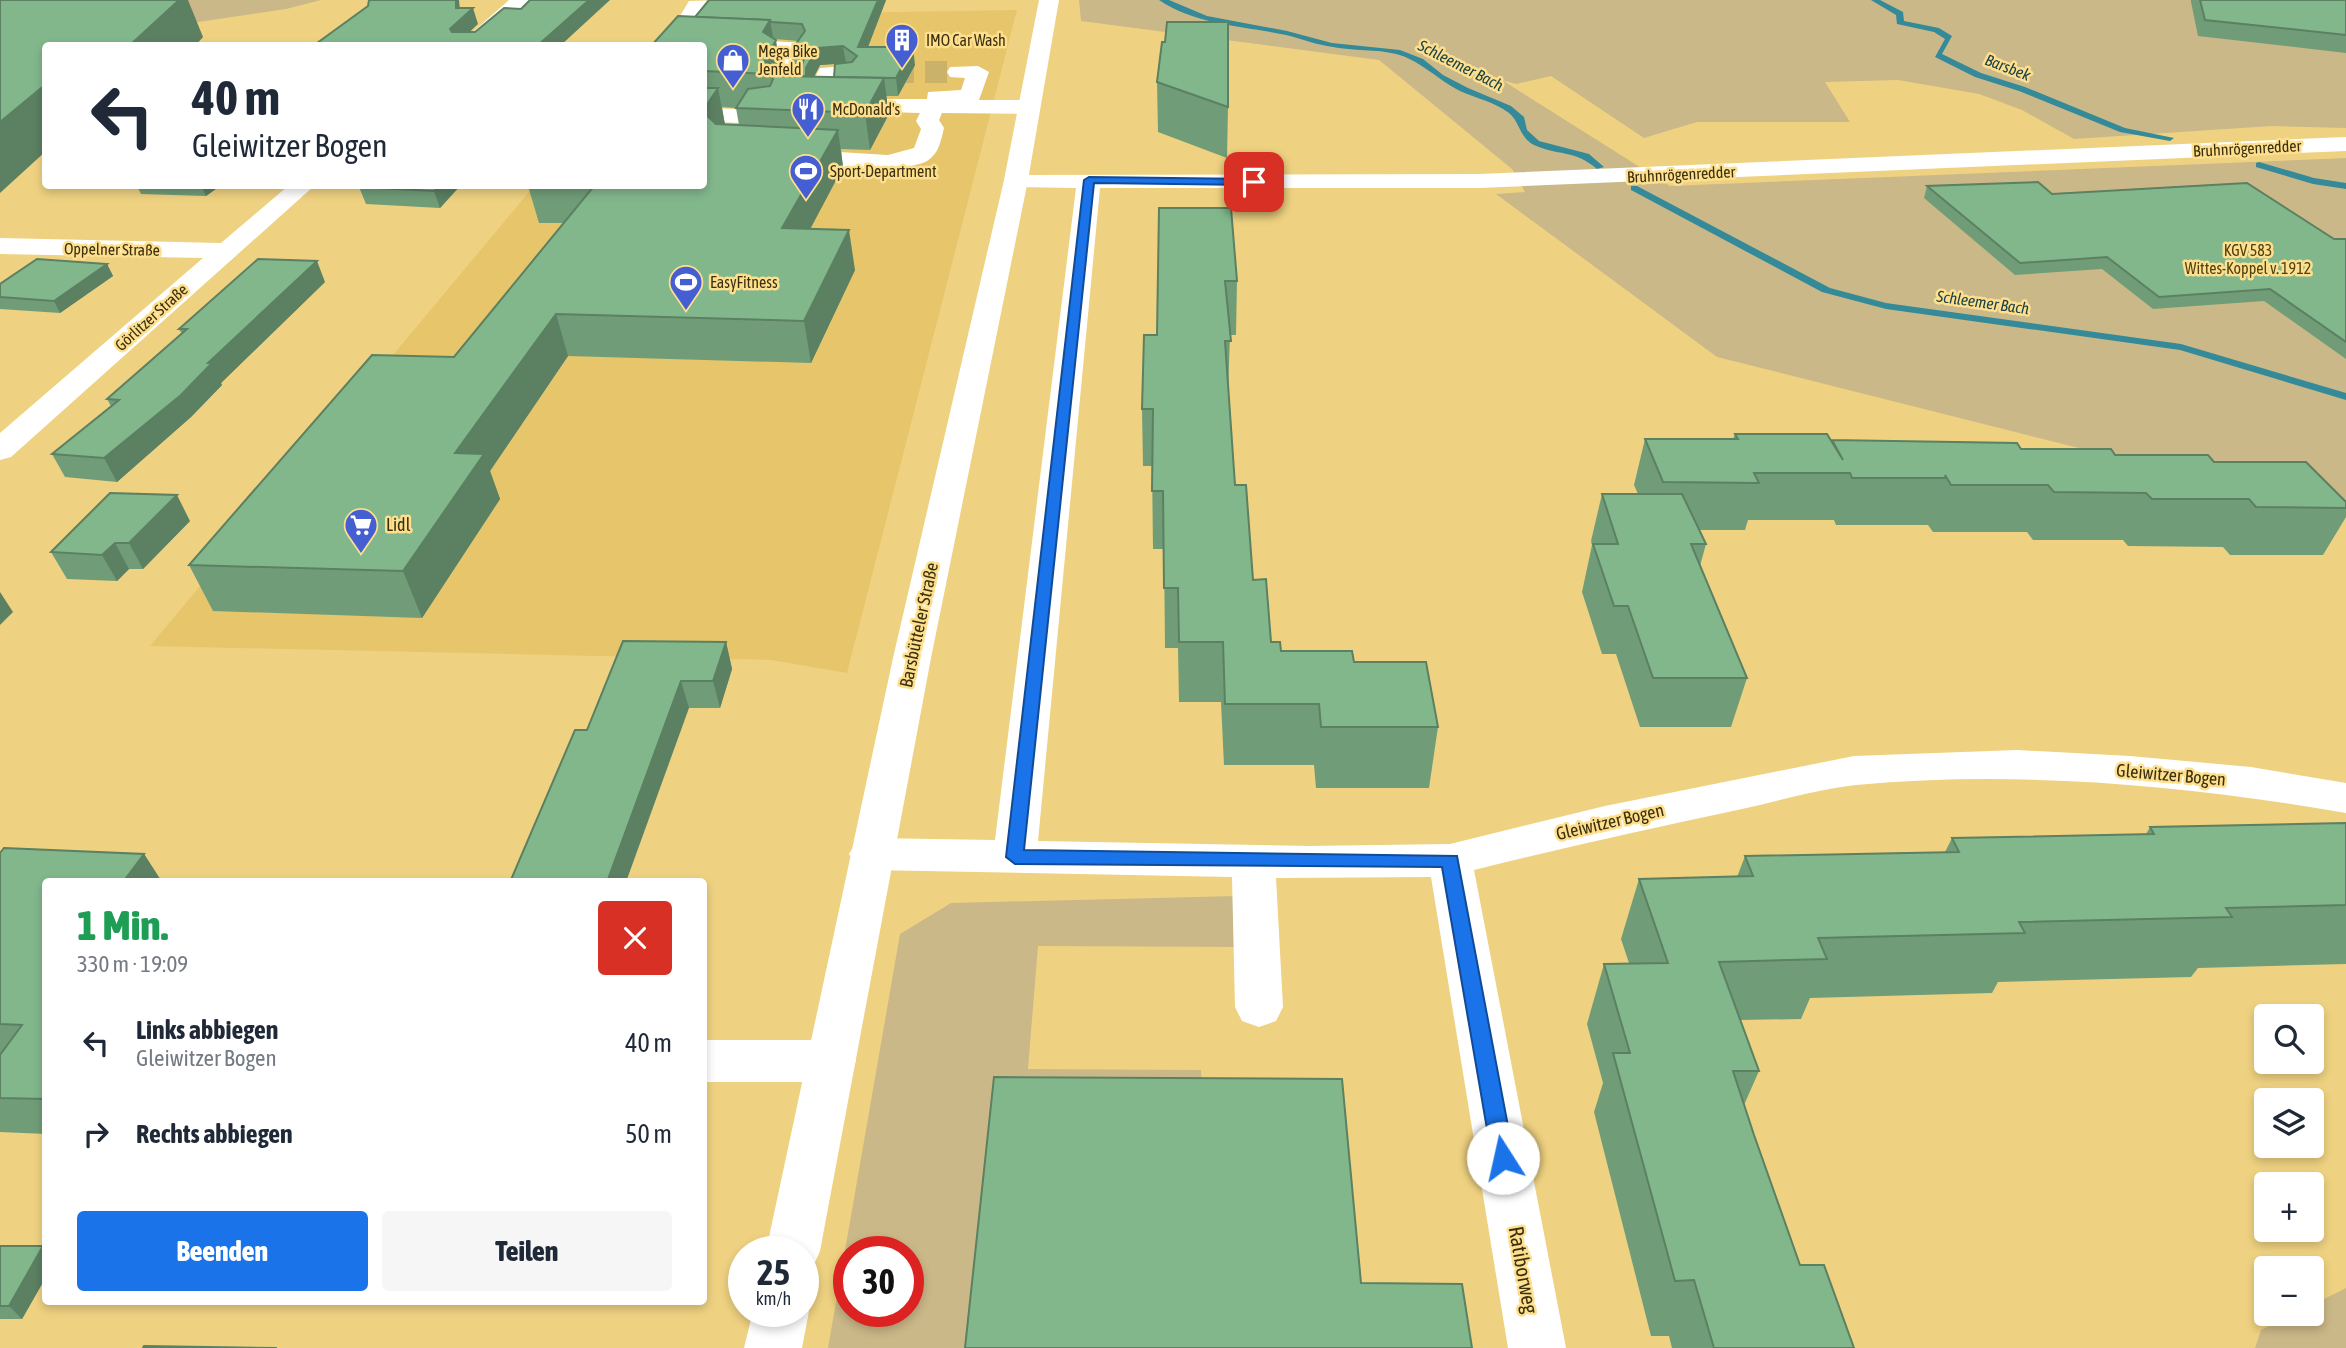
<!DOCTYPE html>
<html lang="de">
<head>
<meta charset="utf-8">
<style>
  :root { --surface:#fff; --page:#f6f6f7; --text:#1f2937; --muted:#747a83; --accent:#1a73e8 }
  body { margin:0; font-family:"Asap Condensed",sans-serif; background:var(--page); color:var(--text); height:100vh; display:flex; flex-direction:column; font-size:26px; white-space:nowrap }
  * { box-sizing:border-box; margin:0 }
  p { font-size:23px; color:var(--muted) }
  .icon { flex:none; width:38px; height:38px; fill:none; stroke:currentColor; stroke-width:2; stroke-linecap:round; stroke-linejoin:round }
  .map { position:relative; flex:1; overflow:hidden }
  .drawer { position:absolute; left:42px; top:878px; width:665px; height:427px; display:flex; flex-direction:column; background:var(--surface); border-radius:7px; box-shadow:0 4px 10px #0003 }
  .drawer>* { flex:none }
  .hud { position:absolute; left:42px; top:42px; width:665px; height:147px; border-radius:7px; box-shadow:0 4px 10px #0003; background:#fff; color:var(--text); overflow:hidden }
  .buttons { position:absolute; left:2254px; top:1004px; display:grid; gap:14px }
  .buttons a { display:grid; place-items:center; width:70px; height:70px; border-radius:7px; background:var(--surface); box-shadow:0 4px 10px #0003; font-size:35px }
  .speed { position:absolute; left:728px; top:1236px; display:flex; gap:14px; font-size:35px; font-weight:700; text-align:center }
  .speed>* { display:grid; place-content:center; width:91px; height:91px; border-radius:50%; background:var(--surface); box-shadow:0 4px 10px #0003; line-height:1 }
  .speed small { font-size:18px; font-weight:400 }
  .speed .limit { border:10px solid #d22; background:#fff; color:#111 }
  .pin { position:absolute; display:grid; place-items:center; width:60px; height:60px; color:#fff; margin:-30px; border-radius:14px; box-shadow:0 4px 10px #0006 }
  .me { position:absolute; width:77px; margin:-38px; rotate:350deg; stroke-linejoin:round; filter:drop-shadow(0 0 5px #0008) }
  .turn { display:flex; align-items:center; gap:24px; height:147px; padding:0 35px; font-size:32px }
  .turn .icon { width:91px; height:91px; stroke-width:2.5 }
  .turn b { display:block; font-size:49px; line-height:60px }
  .round { display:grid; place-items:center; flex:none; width:74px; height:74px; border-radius:7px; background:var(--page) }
  .summary { display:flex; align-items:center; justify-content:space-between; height:119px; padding:0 35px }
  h1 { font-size:42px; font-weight:800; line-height:52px; color:#1e9e55 }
  .cta { display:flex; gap:14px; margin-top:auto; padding:14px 35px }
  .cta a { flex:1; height:80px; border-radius:7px; background:var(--accent); color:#fff; font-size:28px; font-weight:800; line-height:80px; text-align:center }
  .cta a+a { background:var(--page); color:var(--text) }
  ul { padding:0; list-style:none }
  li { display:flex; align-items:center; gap:21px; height:91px; padding:0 35px }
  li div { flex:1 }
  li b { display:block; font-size:26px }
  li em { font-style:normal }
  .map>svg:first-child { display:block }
</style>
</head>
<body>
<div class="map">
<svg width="2346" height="1348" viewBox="0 0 2346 1348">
  <rect width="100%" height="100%" fill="#efd281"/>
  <path fill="#e6c56b" d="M1017 10 847 673 771 660 150 646 534 186H704V46L651 45 660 35 818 34 831 13Z"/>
  <g fill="#cbb888" fill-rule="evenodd">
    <path d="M0 0H321L286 9 198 22Z"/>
    <path d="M1079 0H2346V128L2272 126 2074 139 2022 110 1979 94 1898 80 1825 82 1850 122H1697L1644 138 1551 76 1516 84 1502 80 1670 186 2346 158V515L1717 357 1496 194 1525 192 1512 169 1379 60 1081 21Z"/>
    <path d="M1236 896 1238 947 1038 946 1028 1069 1201 1070 1202 1092 968 1348H828L900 934 951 903ZM849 1251H908V1311H849Z"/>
    <path d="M2346 1288V1348H2255L2261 1330 2294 1314H2312V1305Z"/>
  </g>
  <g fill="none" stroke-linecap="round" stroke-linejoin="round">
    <g fill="#348a98" fill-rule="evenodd">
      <path d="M1159 0H1169L1207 16 1287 31 1332 43 1400 50 1423 59 1443 75 1468 88 1511 106 1524 117 1527 130 1539 141 1589 154 1604 167 1597 169C1574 149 1557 156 1534 145 1519 137 1520 122 1509 113 1495 102 1475 98 1460 91 1438 80 1420 60 1396 54 1376 49 1353 51 1333 47 1317 45 1302 39 1286 35 1244 26 1196 25 1159 0Z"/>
      <path d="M1871 0H1880L1903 12 1904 21 1939 28 1952 36 1942 54 1981 73 2025 87 2125 128 2174 138 2170 141 2120 132 2019 91 1975 77 1935 57 1945 39 1934 32 1897 24 1896 15Z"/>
      <path d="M2259 162 2314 178 2346 183V189L2313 184 2256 167V163Z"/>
      <path d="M1631 186H1637L1830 288 1886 303 2181 344 2346 393V400L2180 350 1886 309 1822 292 1631 190Z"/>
    </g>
    <path stroke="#cbb26a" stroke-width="22" stroke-dasharray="22 11" stroke-linecap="butt" d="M859 72H958"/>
    <g fill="#fff" fill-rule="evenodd">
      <path d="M509 0H531L480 46H457Z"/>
      <path d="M732 0 729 4 703 9 688 36 803 43 806 47 789 70 782 72 771 66 781 52 668 46 665 41 689 1Z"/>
      <path d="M846 66 857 72 854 77 836 79 833 87 834 99H927L928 92 961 90 965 78 950 77 947 72 950 67 978 66 989 72 979 100H1029L1040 107 1029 114 942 113 939 120 944 128C941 140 939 154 927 161 904 174 809 168 782 161L778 156 782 151 790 149 888 155 914 148 921 129 916 121 920 113 816 110C808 96 812 81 820 68Z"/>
      <path d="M704 108 791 110 802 117 791 124 704 122Z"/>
      <path d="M2346 137V151L1480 188H1100L1038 841 1308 846 1450 844 1605 806 1854 756 2017 750 2130 756 2251 767 2346 783V813C2184 785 2020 770 1856 785 1818 789 1779 801 1742 809 1652 828 1563 848 1474 870L1566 1348H1508L1431 877 1276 878 1283 1007 1276 1021 1259 1027 1242 1021 1235 1007 1232 877 871 870 856 865 849 854 856 843 871 838 995 840 1076 188 1016 187 1007 185 1004 180 1007 175 1480 174Z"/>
      <path d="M288 186H314L11 457 0 460V433L203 258 0 254V238L221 243Z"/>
      <path d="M704 1040H831L849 1046 856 1061 849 1076 831 1082H704Z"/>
    </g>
    <g fill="#fff" fill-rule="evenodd">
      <path d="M1039 0H1059L1028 180 931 658 820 1251 812 1269 803 1273V1251H766L893 658 1004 180Z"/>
      <path d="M803 1297 809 1311 802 1348H744L753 1311H803Z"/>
    </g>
  </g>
  <g fill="#709d78" fill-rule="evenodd">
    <path d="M709 0H886L868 47 915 65 898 96H886L889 114 870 150 841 149 843 167 810 229 855 270 811 363 568 356 490 471 500 499 422 618 213 611 189 565 454 357 563 223H539L528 186H704V46L695 17ZM775 39 798 41 791 51 793 68H800L797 76H781V74ZM835 64 834 77H814L820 65ZM722 107 736 108 739 125H725Z"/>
    <path d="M2191 0H2346V53L2198 36 2191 2Z"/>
    <path d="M1165 42 1228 107 1227 158 1158 132 1157 82Z"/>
    <path d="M137 186H220L206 196 141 194Z"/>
    <path d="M361 186H460L440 208 366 204 359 187Z"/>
    <path d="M1927 186 2052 194 2334 239H2346V359L2264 301 2153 309 2102 269 2015 275 1924 198Z"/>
    <path d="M1159 208 1237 281 1236 335H1230L1228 396 1235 485 1253 580 1271 642 1281 651 1354 662 1438 727 1429 788H1316L1314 765H1224L1221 702H1179L1178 648H1165L1164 549H1153L1152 466H1143L1142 409 1157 335Z"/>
    <path d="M107 264 113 276 60 313 0 309V284Z"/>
    <path d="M325 282 221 383 222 385 191 417 117 482 65 477 52 454 111 406 107 399 182 334 179 329Z"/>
    <path d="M1735 434 1832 442V440L2021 449 2214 462 2346 502V517L2323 555H2230L2223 547 2128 546 2123 540H2033L2027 532H1933L1928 525H1836L1834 520H1748L1745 530H1699L1706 544 1700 566 1747 678 1731 727H1640L1616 654H1602L1582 592 1592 545 1591 541 1602 494H1638L1634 485 1645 439H1733Z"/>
    <path d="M190 521 143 569H129L117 581 67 579 51 552Z"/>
    <path d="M726 642 732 669 720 708H689L587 730Z"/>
    <path d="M2346 823V964L2198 968 2191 977 1998 982 1992 993 1810 998 1801 1019 1740 1020 1759 1071 1744 1105 1800 1265 1854 1348H1672L1669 1336H1651L1594 1112 1603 1083 1587 1024 1604 964 1629 963 1621 939 1639 879 1737 877 1745 856 1945 852 1952 838 2146 834 2150 827Z"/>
    <path d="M0 853 144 854 162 882H46V1134L0 1132Z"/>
    <path d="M0 1246 46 1248V1277L22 1319H0Z"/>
  </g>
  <g fill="#5b8062">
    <path d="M179 0H188L203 37 195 46H129Z"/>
    <path d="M456 0H459L461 20 473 8 478 24 455 46 450 29 456 8Z"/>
    <path d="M589 0H610L560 46H537Z"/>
    <path d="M878 0H886L861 65 858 47Z"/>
    <path d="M770 20 774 43 776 40 781 74 775 88 773 79 765 61 763 32Z"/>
    <path d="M843 46 846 63 820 65 809 86 806 77V68L817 48Z"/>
    <path d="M913 47 915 65 898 96 896 78Z"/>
    <path d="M884 78 889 114 870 150 865 113Z"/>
    <path d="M46 84V151L0 193V122Z"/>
    <path d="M718 88 725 125 709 148 704 119V109Z"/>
    <path d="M838 130 843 167 789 269 782 228Z"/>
    <path d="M201 186H220L206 196Z"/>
    <path d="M439 186H460L440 208 434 191Z"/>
    <path d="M849 230 855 270 811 363 804 321Z"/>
    <path d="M317 261 325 282 221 383 222 385 191 417 117 482 104 458Z"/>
    <path d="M107 264 113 276 60 313 54 301Z"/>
    <path d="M556 314 568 356 490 471 500 499 422 618 403 571 455 453Z"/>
    <path d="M177 495 190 521 143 569 129 543Z"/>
    <path d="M115 543 129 569 117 581 102 555Z"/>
    <path d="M0 592 13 612 0 625Z"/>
    <path d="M726 642 732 669 720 708 713 681Z"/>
    <path d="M681 681 689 708 626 882H607Z"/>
    <path d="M144 854 162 882H123Z"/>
    <path d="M43 1246 46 1248V1277L22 1319 9 1306Z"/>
  </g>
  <g fill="#82b78c" stroke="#5b8062" stroke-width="2">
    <path d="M0 0H179L129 46H46V84L0 122Z"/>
    <path d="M369 0H456V8H473L450 29 452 32H475L504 8 521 9 530 0H589L537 46H313L368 6Z"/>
    <path d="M709 0H878L858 47H913L896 78 834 77 835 64 852 62 857 56 843 46 817 48 806 68V76H797L805 57 799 51H791L805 31 802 24 771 22 770 20 695 17Z"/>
    <path d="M2200 0H2346V35L2205 20Z"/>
    <path d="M678 16 770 20 763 32 776 40 765 61 775 76 884 78 865 113 736 108 748 89 770 86 773 79 770 74 704 71V46H651Z"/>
    <path d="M1167 22H1228V107L1157 82 1162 42H1165Z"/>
    <path d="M704 88H718L704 109Z"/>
    <path d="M704 113 716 124 838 130 782 228 849 230 804 321 556 314 455 453 484 454 403 571 189 565 372 355 454 357 594 186H704Z"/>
    <path d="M2038 182 2052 194 2247 183 2334 239H2346V342L2270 289 2159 297 2107 257 2020 263 1927 186Z"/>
    <path d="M361 186H439L434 191 359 187Z"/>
    <path d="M1159 208H1231L1237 281H1225L1231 341H1225L1235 485H1246L1253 580 1266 579 1271 642H1280L1281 651H1352L1354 662H1426L1438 727H1321L1319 704H1225L1223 642H1179L1178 588H1164L1163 491H1152L1153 409H1142L1144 335H1157Z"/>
    <path d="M37 259 107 264 54 301 0 297V284Z"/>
    <path d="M258 259 317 261 208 363H212L181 395 104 458 52 454 119 400 107 399 187 329H179Z"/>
    <path d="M1735 434H1827L1843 460 1832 440 2017 443 2021 449H2111L2115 455H2208L2214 462H2306L2346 502V508L2256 507 2249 499H2152L2146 493 2054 492 2048 485H1951L1945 475 1946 478H1852L1850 473H1754L1759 483 1663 482 1645 439H1738Z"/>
    <path d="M110 493 177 495 129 543H115L102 555 51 552Z"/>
    <path d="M1602 494H1682L1706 544H1691L1747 678H1653L1628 606H1614L1593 544H1618Z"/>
    <path d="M623 641 726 642 713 681H681L607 882H510L575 730H587Z"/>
    <path d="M2346 823V905L2226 908 2232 917 2019 922 2025 933 1818 938 1827 959 1719 962 1759 1071H1733L1754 1135 1800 1265H1824L1854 1348H1714L1694 1280 1675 1281 1613 1053H1630L1604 964 1668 963 1639 879 1753 876 1745 856 1959 852 1952 838 2154 834 2150 827Z"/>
    <path d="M4 848 144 854 123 882H46V1099L0 1098V1055L22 1025 0 1024V853Z"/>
    <path d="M994 1077 1342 1079 1361 1283 1462 1284 1472 1348H965Z"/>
    <path d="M0 1246H43L9 1306H0Z"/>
    <path d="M144 1346 277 1348H143Z"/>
  </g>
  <path fill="#1a73e8" stroke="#114b97" stroke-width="2" d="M1089 177 1254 179 1259 182 1254 185 1094 183 1024 850 1457 856 1514 1158 1511 1165 1503 1168 1496 1165 1492 1158 1442 867 1015 864 1006 857 1084 180Z"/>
  <defs>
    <symbol id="building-pin" viewBox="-11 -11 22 30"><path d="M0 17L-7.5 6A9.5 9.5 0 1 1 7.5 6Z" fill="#455ed2" stroke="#fddf8e"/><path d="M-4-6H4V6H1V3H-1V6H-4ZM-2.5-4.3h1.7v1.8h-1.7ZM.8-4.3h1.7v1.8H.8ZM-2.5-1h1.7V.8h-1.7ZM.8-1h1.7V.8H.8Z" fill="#fff"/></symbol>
    <symbol id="shop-pin" viewBox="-11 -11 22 30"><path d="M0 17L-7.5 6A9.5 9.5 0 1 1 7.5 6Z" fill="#455ed2" stroke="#fddf8e"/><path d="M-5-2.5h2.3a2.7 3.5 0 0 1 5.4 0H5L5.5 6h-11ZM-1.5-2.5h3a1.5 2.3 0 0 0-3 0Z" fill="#fff"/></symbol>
    <symbol id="restaurant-pin" viewBox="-11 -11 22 30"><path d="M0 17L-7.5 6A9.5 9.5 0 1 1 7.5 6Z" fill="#455ed2" stroke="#fddf8e"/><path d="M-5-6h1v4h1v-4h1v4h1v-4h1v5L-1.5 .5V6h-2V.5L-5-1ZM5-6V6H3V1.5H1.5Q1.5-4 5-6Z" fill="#fff"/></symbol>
    <symbol id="stadium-pin" viewBox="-11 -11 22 30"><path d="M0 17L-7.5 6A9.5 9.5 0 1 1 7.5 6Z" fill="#455ed2" stroke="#fddf8e"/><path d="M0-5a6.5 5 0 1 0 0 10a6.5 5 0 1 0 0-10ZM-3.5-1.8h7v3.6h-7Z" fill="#fff"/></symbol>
    <symbol id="supermarket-pin" viewBox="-11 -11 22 30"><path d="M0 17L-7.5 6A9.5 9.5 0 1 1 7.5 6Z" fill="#455ed2" stroke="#fddf8e"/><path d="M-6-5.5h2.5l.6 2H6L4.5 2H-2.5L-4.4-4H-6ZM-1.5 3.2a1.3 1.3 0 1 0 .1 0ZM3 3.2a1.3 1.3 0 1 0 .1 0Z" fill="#fff"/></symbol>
  </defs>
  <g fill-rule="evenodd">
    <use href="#building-pin" x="883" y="21" width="38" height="52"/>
    <use href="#shop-pin" x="714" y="41" width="38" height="52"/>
    <use href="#restaurant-pin" x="789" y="90" width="38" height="52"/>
    <use href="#stadium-pin" x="787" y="152" width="38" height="52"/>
    <use href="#stadium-pin" x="667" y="263" width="38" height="52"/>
    <use href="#supermarket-pin" x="342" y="506" width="38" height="52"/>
  </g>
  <g text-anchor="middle" stroke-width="5" stroke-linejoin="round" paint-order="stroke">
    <g font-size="16" fill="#3b300d" stroke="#fddf8e" text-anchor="start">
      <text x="926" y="46">IMO Car Wash</text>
      <text x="758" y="57">Mega Bike<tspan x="758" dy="18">Jenfeld</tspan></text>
      <text x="832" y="115">McDonald's</text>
      <text x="830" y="177">Sport-Department</text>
      <text x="710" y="288">EasyFitness</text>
    </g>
    <g font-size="16" font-style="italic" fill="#194147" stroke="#fddf8e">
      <text transform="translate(1461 65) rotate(27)" y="6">Schleemer Bach</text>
      <text transform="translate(2008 67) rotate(21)" y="6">Barsbek</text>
      <text transform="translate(1983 302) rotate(8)" y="6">Schleemer Bach</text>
    </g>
    <g font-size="16" fill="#3b300d" stroke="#fddf8e">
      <text transform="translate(2247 148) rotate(-3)" y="6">Bruhnrögenredder</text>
      <text transform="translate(1681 174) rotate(-3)" y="6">Bruhnrögenredder</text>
      <text transform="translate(112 249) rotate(1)" y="6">Oppelner Straße</text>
      <text transform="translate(151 317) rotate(-42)" y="6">Görlitzer Straße</text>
    </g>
    <g font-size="16" fill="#50400f" stroke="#fddf8e">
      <text x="2248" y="256">KGV 583<tspan x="2248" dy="18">Wittes-Koppel v. 1912</tspan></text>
    </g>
    <g font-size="18" fill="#3b300d" stroke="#fddf8e" text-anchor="start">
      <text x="386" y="531">Lidl</text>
    </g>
    <g font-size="18" fill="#3b300d" stroke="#fddf8e">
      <text transform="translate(919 625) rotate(-78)" y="6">Barsbütteler Straße</text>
      <text transform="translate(2171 775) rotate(5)" y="6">Gleiwitzer Bogen</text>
      <text transform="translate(1610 822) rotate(-13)" y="6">Gleiwitzer Bogen</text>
    </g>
    <g font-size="21" fill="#3b300d" stroke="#fddf8e">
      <text transform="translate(1523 1270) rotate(80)" y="7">Ratiborweg</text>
    </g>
  </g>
</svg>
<div class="buttons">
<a><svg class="icon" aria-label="search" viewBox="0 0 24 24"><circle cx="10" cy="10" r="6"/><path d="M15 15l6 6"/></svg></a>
<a><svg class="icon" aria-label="layers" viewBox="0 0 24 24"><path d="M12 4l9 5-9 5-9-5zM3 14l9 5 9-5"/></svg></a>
<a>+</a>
<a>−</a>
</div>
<div class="speed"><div>25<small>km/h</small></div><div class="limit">30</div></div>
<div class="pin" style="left:1254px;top:182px;background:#d93025"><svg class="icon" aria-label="arrive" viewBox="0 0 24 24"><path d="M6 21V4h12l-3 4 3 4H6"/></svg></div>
<svg class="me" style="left:1503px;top:1158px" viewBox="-20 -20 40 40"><circle r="19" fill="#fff"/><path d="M0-13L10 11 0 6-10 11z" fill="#1a73e8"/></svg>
<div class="hud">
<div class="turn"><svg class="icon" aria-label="left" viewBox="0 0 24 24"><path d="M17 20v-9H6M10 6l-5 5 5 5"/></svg><div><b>40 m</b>Gleiwitzer Bogen</div></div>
</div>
<section class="drawer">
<div class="summary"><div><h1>1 Min.</h1><p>330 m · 19:09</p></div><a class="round" style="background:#d93025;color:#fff"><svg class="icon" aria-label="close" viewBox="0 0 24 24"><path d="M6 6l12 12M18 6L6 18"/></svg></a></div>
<ul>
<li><svg class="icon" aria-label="left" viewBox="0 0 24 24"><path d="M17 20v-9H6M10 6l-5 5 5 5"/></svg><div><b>Links abbiegen</b><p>Gleiwitzer Bogen</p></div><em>40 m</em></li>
<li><svg class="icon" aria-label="right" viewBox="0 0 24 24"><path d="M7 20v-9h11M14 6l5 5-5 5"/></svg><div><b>Rechts abbiegen</b></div><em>50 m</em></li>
</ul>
<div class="cta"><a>Beenden</a><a>Teilen</a></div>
</section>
</div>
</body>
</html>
